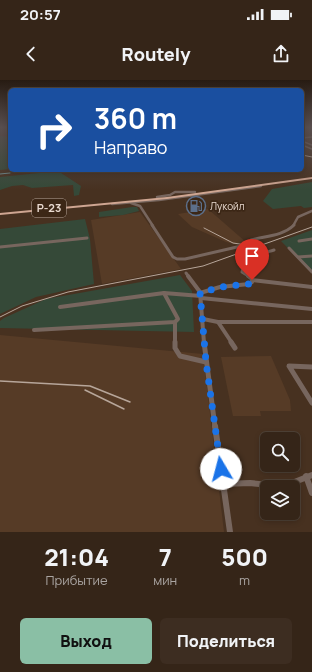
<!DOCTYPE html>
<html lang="ru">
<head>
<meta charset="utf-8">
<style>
  :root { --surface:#352518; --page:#3d2d21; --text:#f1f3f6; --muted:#aaa5a2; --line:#4f4237; --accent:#8abfa5 }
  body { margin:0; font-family:Manrope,sans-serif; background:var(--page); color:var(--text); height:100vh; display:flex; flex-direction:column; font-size:15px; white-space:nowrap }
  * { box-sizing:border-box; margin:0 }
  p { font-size:13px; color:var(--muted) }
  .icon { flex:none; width:22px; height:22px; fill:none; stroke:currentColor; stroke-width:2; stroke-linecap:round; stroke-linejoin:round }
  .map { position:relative; height:452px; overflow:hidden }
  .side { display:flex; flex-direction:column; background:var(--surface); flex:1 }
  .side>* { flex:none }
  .banner { position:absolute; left:8px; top:8px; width:296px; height:84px; border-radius:6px; box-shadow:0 2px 6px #0003,0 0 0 1px var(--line); background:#1a4fa0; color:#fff; overflow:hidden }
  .fabs { position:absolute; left:260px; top:352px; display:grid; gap:8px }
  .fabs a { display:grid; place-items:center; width:40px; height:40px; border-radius:6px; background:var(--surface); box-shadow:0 2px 6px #0003,0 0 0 1px var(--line); font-size:20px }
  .pin { position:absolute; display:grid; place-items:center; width:34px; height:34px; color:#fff; margin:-41px -17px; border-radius:50% 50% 50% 0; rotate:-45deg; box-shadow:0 0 4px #0007 }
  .pin .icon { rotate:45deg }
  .me { position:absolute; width:44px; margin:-22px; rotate:352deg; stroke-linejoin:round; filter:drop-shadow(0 0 3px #0008) }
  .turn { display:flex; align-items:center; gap:14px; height:84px; padding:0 20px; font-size:18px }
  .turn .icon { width:52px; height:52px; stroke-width:2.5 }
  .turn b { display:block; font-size:28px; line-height:34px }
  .eta { display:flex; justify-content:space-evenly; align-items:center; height:68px; text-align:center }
  .eta b { font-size:24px; font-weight:800; line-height:28px }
  .cta { display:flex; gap:8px; margin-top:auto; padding:8px 20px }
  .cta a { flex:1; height:46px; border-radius:6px; background:var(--accent); color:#111; font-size:16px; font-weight:800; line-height:46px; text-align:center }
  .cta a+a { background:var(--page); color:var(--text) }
  .status { display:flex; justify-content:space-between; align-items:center; height:28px; padding:0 20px; background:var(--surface); direction:ltr }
  .status svg { height:11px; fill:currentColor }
  header { display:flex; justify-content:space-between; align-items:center; height:52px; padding:0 20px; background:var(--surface); font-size:18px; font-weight:800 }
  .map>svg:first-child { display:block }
</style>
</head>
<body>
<div class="status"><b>20:57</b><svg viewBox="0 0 49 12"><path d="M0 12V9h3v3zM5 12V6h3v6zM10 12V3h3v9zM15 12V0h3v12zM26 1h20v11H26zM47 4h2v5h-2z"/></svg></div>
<header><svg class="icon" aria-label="back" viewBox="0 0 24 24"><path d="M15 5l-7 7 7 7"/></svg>Routely<svg class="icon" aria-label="share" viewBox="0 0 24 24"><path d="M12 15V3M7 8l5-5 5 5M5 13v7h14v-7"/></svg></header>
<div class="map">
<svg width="312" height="452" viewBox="0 0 312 452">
  <rect width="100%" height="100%" fill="#473120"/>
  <g fill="#563b26">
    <path d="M208 129 247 163 238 165 226 162 192 147 178 134Z"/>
    <path d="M140 132 181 189 102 204 91 140Z"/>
    <path d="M0 255 203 274 224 452H0Z"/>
    <path d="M271 276 290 320 291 331H260L261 336H233L221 277Z"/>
  </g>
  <g fill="#354938">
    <path d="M0 56 10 57V89L0 90Z"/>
    <path d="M58 91 81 106 79 115 74 116 73 105 32 108 23 105 12 106 0 110V97Z"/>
    <path d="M312 102V127L304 128 301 126 273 129 263 121 272 109Z"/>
    <path d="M132 127H137L139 131 123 135 99 137V132Z"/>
    <path d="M85 139 90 159 94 204 36 217 0 234V149Z"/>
    <path d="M312 150V193L281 161Z"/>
    <path d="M180 195 192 211 194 252 0 248V241L4 238 46 219Z"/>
  </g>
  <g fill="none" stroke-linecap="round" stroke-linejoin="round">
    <path stroke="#6e8d90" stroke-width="1" d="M0 94 10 93"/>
    <g stroke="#77665e" stroke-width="1.5">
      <path d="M302 58 312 57"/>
      <path d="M302 61 312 65"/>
      <path d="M302 65 312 69"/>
    </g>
    <g stroke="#77665e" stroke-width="2.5">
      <path d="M157 117 170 115 175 112H195"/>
      <path d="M131 123 140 126 153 146"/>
      <path d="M112 124 159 120 261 106"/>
      <path d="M293 146 298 137 312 131"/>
    </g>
    <g stroke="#77665e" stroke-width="3">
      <path d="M152 145 173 177 177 179H185L250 164 251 160C265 156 283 156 294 145"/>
      <path d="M299 161 312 159"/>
      <path d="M0 167 87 158"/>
      <path d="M289 168 312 192"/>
      <path d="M298 177 312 176"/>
      <path d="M186 193 189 197"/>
      <path d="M250 197 242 192C245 176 261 174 274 170"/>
    </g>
    <g stroke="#77665e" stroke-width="4">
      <path d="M188 196 200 212 204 263"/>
      <path d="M252 200 312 207"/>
      <path d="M200 213 220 207 249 204 252 202V199L248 196"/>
      <path d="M201 218 312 229"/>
      <path d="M60 227 164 213 201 216"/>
      <path d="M203 239 218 242"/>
      <path d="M175 242V263"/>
      <path d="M34 250 175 242 178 239 164 213"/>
      <path d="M232 263 218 242H312"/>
    </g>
    <g stroke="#77665e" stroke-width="5">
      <path d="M175 262V268L180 276 206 282"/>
      <path d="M204 262 215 347"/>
      <path d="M231 262 235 268"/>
      <path d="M312 287 289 286 312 323"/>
    </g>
    <g stroke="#77665e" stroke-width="6">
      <path d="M215 346 230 452"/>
      <path d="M306 396 312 413"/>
      <path d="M223 404 250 403 279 406 287 405 312 395"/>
    </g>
    <path fill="#cfa692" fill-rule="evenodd" d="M312 97V99L167 119 0 135V133L167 117Z"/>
    <g stroke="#b7a69a" stroke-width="1">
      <path d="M302 75 312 77"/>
      <path d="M204 148 233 163 253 166"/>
      <path d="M0 237 22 226 68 212 203 186 312 147"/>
    </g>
    <g stroke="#b7a69a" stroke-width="1.5">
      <path d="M0 301 90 306 130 322"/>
      <path d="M85 310 124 329"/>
    </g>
  </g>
  <linearGradient id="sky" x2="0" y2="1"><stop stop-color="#271b12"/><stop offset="0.43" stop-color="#584e4e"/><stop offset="1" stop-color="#584e4e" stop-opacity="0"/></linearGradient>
  <rect width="312" height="110" fill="url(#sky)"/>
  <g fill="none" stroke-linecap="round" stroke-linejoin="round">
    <path stroke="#1a73e8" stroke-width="7" stroke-dasharray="0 12.6" d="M221 389 206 282 200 213 220 207 249 204 252 202V200"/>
  </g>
  <defs>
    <symbol id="fuel-ring" viewBox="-11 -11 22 22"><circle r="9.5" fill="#3c2716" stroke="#5c6f8a" stroke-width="1.5"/><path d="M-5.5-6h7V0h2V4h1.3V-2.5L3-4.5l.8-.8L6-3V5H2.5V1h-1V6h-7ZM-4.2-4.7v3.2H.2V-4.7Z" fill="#5c6f8a"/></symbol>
  </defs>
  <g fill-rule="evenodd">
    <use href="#fuel-ring" x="185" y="115" width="22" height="22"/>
  </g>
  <g text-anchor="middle" stroke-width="3.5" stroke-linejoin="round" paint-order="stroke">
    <g font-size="10" fill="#e9dad0" stroke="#3c2716" text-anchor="start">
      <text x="210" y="130">Лукойл</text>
    </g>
    <rect fill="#3c2716" stroke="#b5a498" stroke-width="1" x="32" y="119" width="34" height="18" rx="3"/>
    <g font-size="11" font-weight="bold" fill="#e9dad0">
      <text x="49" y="132">Р-23</text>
    </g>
  </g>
</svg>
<div class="fabs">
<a><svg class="icon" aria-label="search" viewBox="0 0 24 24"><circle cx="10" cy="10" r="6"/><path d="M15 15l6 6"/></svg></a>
<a><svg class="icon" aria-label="layers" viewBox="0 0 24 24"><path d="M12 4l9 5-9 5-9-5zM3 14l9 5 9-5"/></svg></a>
</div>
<div class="pin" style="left:252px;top:200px;background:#d93025"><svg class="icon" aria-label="arrive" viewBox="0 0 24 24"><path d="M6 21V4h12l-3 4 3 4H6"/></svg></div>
<svg class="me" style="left:221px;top:389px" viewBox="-20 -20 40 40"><circle r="19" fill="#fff"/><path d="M0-13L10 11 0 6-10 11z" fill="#1a73e8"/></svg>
<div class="banner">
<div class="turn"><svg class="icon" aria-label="right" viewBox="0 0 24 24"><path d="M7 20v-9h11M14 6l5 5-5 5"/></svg><div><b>360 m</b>Направо</div></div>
</div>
</div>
<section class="side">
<div class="eta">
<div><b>21:04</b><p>Прибытие</p></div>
<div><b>7</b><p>мин</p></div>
<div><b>500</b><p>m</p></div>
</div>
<div class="cta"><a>Выход</a><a>Поделиться</a></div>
</section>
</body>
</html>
